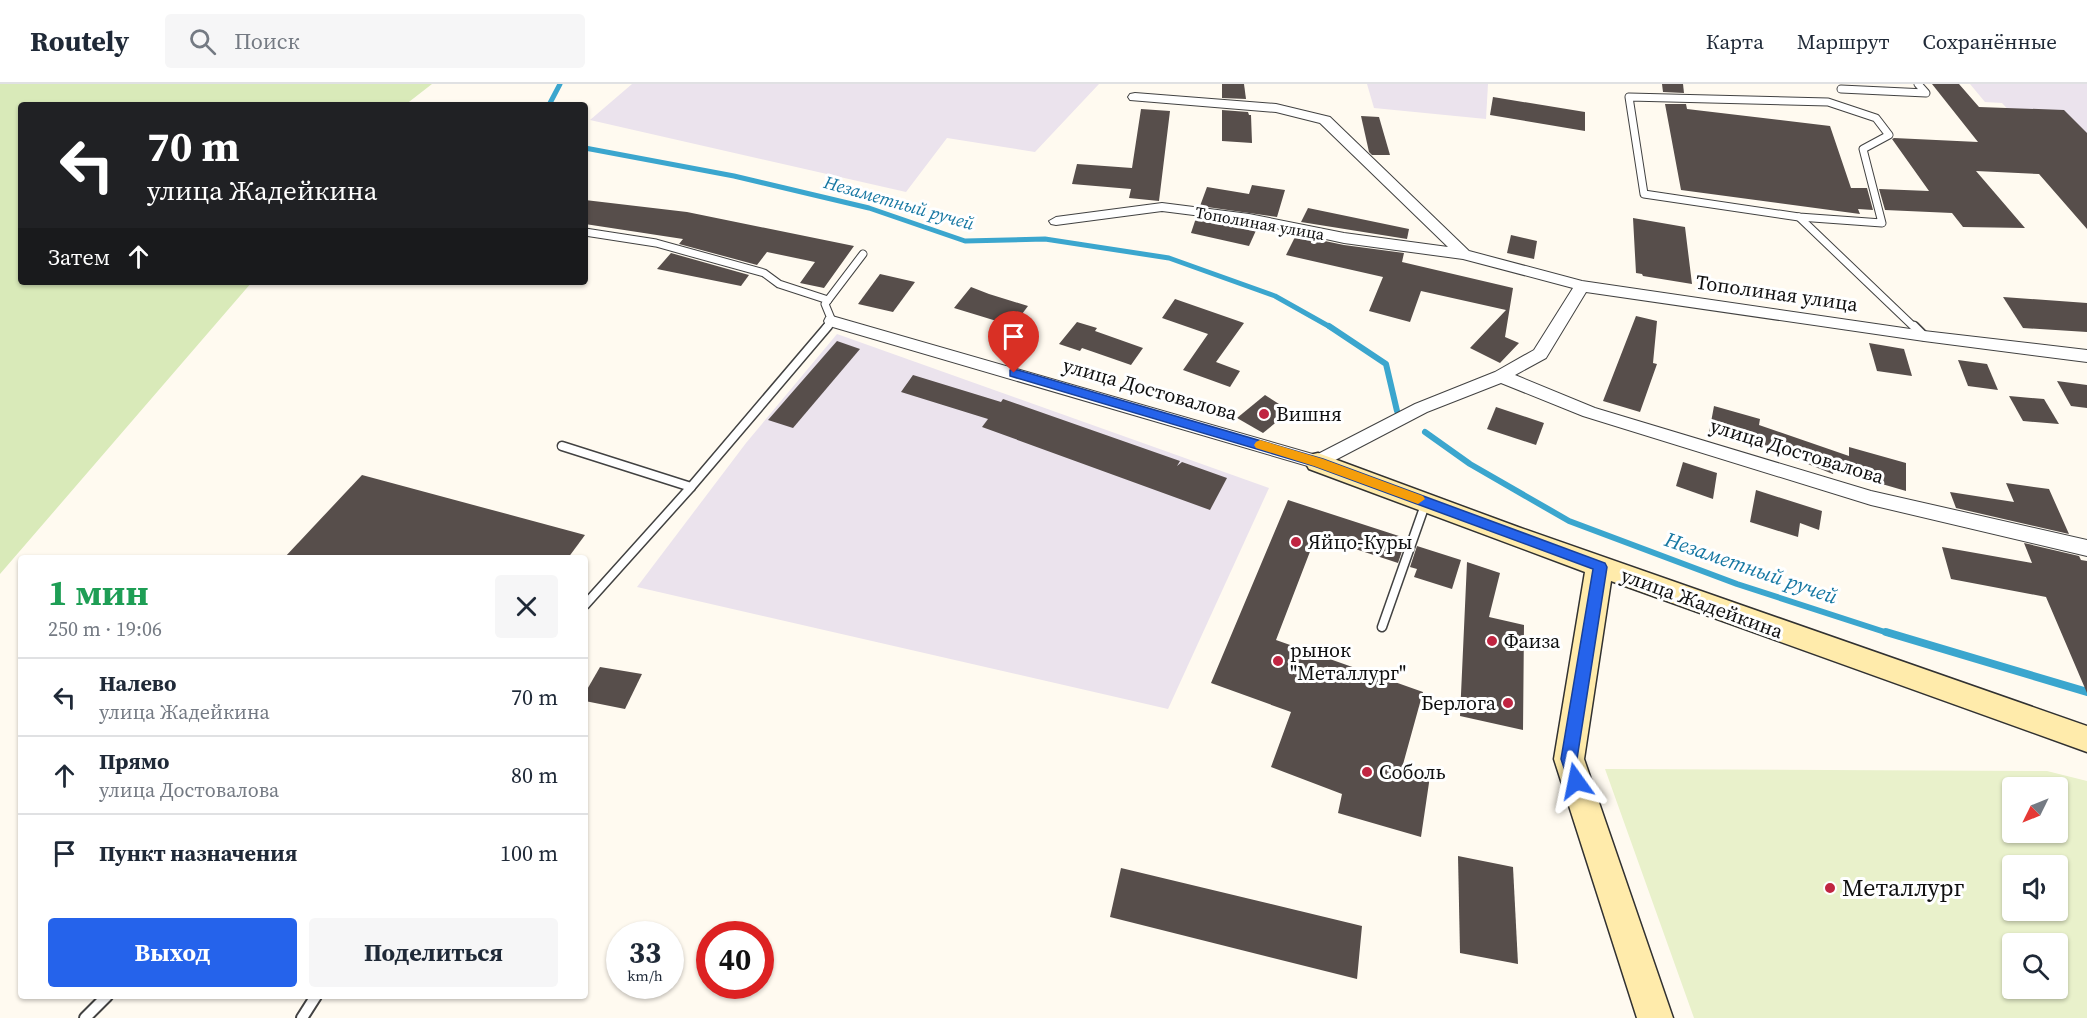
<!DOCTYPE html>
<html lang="ru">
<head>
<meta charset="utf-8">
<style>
  :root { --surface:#fff; --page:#f6f6f7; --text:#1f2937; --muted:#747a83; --line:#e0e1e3; --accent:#2563eb }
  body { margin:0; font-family:"Source Serif 4",serif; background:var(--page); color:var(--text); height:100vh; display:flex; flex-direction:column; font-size:22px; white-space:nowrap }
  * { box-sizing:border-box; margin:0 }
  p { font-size:20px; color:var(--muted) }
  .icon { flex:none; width:33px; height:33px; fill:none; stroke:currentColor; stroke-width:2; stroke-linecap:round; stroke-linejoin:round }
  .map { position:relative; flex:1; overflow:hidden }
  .side { position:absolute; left:18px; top:471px; width:570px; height:444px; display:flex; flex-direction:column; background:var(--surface); border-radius:6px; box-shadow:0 2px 4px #0004 }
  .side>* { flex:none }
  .guide { position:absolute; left:18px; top:18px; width:570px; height:183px; border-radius:6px; box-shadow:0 2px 4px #0004; background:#202124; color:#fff; overflow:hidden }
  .needle { width:39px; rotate:227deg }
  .controls { position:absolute; left:2002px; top:693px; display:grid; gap:12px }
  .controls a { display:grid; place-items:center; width:66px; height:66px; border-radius:6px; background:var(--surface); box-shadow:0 2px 4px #0004; font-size:30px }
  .speed { position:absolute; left:606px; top:837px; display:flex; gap:12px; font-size:30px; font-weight:700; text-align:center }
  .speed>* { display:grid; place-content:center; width:78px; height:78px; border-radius:50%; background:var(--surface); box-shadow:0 2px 4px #0004; line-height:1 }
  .speed small { font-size:15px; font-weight:400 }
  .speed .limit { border:9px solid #d22; background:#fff; color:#111 }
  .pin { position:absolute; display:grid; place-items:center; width:51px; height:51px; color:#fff; margin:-62px -26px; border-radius:50% 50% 50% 0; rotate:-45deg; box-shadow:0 0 6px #0007 }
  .pin .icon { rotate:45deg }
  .me { position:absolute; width:66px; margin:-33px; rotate:348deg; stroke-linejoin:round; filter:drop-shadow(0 0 4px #0008) }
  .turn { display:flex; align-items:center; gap:21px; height:126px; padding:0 30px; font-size:27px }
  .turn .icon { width:78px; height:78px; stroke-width:2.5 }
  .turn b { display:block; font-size:42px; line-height:51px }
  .then { display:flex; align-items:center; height:57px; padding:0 30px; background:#0003; gap:12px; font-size:22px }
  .round { display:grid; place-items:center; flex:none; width:63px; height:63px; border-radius:6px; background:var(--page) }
  .overview { display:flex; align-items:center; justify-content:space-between; height:102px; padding:0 30px }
  h1 { font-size:36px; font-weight:700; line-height:45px; color:#1e9e55 }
  .cta { display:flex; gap:12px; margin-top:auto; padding:12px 30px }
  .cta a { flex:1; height:69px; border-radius:6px; background:var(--accent); color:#fff; font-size:24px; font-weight:700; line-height:69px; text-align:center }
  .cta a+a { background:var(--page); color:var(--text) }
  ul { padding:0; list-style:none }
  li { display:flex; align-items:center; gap:18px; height:78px; padding:0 30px; border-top:2px solid var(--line) }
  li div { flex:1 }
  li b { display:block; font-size:22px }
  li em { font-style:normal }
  header { display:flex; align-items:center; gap:36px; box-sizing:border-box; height:84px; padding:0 30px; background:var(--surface); border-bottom:2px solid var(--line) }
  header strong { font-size:28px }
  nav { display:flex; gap:33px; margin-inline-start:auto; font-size:21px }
  .search { width:420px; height:54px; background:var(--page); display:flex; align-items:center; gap:15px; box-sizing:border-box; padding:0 21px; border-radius:6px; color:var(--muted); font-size:22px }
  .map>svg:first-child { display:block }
</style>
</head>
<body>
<header>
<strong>Routely</strong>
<div class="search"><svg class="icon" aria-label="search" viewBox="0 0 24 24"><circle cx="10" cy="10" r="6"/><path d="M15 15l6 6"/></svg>Поиск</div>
<nav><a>Карта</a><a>Маршрут</a><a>Сохранённые</a></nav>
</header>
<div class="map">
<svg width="2087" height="934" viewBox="0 0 2087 934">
  <rect width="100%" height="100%" fill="#fffaf0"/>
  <g fill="#ebe3ed">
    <path d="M632 0H1099L1035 68 947 54 906 108 590 36Z"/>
    <path d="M1367 0H1488L1486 35 1374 24Z"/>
    <path d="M1970 0H2087V111L2002 19 1985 18Z"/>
    <path d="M837 250 1269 404 1168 625 637 503 746 359Z"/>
  </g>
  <path fill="#d9eab9" d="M0 0H432L405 21H21V198H252L0 490Z"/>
  <path fill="#e9f1cb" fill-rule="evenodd" d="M1605 685 2047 687 2087 697V934H1694ZM2013 704H2058V748H2013ZM2013 782H2058V826H2013ZM2013 860H2058V904H2013Z"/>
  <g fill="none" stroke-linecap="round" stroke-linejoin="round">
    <g stroke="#3ba6ce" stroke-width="5">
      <path d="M549 21 560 0"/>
      <path d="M585 64 734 92 869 124 965 157 1045 155 1169 174 1275 212 1332 244"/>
    </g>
    <g stroke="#3ba6ce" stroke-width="6">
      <path d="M1329 242 1386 280 1397 327"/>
      <path d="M1425 348 1470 380 1569 437 1737 500 1891 550"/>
    </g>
    <path stroke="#3ba6ce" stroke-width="8" d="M1886 548 2087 608"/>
  </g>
  <g fill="#574e4b">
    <path d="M1222 0H1244L1246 15 1222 14Z"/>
    <path d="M1662 0H1683L1684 9 1663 8Z"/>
    <path d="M1932 0H1959L1979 23 2064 26 2087 49V145L2039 90 1976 87 2025 144 1963 143 1952 129 1885 126 1879 105 1929 107 1892 55 1894 54 1978 58Z"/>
    <path d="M1493 13 1585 28V47L1490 31Z"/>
    <path d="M1665 20H1686L1687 25 1830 42 1851 104H1867L1873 126 1858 125 1860 130 1681 106Z"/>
    <path d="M1141 25 1170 27 1159 117 1129 114 1131 105 1072 100 1077 80 1132 84Z"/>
    <path d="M1222 26 1248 28 1249 31H1251L1252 59 1222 57Z"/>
    <path d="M1361 32 1379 33 1390 71H1372L1369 68Z"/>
    <path d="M1252 101 1285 106 1277 133 1200 122 1207 103 1249 110Z"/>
    <path d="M585 116 687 128 854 162 824 204 800 199 815 178 767 168 757 181 679 160 683 155 585 140Z"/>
    <path d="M1308 124 1409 145 1407 155 1301 138Z"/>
    <path d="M1196 134 1249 140 1258 142 1249 162 1191 149Z"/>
    <path d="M1633 134 1685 143 1692 200 1643 192 1642 190 1636 189Z"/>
    <path d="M1296 151 1344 161 1404 169 1402 178 1513 204 1505 253 1519 259 1500 279 1470 264 1506 226 1421 207 1410 238 1369 227 1383 193 1286 171Z"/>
    <path d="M1511 151 1537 157 1534 175 1507 169Z"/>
    <path d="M671 169 749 191 741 202 657 185Z"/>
    <path d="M880 190 915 198 893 228 858 220Z"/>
    <path d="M971 203 989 210 1028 222 1013 242 954 224Z"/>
    <path d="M2003 213 2087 219V248L2023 244Z"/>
    <path d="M1175 215 1244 239 1216 278 1240 287 1230 303 1183 286 1208 250 1162 234Z"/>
    <path d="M1636 232 1657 237 1653 279 1657 280 1640 328 1603 317Z"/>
    <path d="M1077 238 1097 244 1095 247 1143 264 1131 281 1082 264 1080 267 1059 260Z"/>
    <path d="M837 257 860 265 793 344 768 336Z"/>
    <path d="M1869 259 1904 265 1912 292 1877 287Z"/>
    <path d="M1958 276 1987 280 1998 306 1968 302Z"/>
    <path d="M913 291 1001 318 1003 315 1180 377 1177 382 1182 378 1227 394 1210 426 982 343 988 335 901 308Z"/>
    <path d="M2057 297 2087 301V324L2071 322Z"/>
    <path d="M1265 311 1290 327 1263 349 1237 334Z"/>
    <path d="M2009 312 2044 315 2059 340 2023 337Z"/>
    <path d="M1714 322 1760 335 1759 341 1849 372V363L1906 379V407L1834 386 1833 390 1785 371 1709 349Z"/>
    <path d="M1496 323 1544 339 1536 361 1487 345Z"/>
    <path d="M1683 378 1717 389 1713 415 1676 402Z"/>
    <path d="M362 391 585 451 568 474H284Z"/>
    <path d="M2006 399 2049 405 2069 450 1956 424 1950 408 2014 418Z"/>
    <path d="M1756 406 1822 427 1819 446 1800 439 1798 453 1750 438Z"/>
    <path d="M1288 416 1402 453 1400 457 1405 458 1398 479 1316 452 1276 556 1423 608 1402 684 1430 692 1421 753 1338 729 1342 710 1271 683 1291 628 1211 599Z"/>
    <path d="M2024 459 2079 472 2081 476 2087 477V609L2046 513 1951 495 1942 463 2032 479Z"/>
    <path d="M1417 462 1461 476 1452 505 1414 493 1417 485 1410 483Z"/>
    <path d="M1467 478 1500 489 1489 533 1524 541 1523 646 1460 632Z"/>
    <path d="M600 583 642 590 625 625 585 617V609Z"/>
    <path d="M1458 772 1513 783 1518 880 1460 869Z"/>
    <path d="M1121 784 1362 842 1357 895 1110 833Z"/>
  </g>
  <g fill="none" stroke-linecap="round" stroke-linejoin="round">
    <defs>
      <g id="lane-far2">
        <path d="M1841 5 1926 9 1918 0"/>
        <path d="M1629 13 1828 18 1876 34 1889 51 1863 65 1882 139 1799 133 1644 110Z"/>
        <path d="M1799 133 1915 244"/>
        <path d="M585 148 656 159 764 189 779 200 828 216"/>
        <path d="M826 244 832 237 825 220 863 170"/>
      </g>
      <g id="lane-far1">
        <path d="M1914 242 1924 252"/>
        <path d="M562 362 691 403"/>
        <path d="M585 521 691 403 828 242"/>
        <path d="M1382 543 1426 418"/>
      </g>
      <g id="lane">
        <path d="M85 934 107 912"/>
        <path d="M302 934 316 912"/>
      </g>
      <path id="street" d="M1135 9 1276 20 1330 33 1469 167 1582 197 1924 247 2087 266V278L1924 257 1586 208 1546 274 1515 291 1595 324 1871 407 2087 456V472L1871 421 1583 332 1501 299 1427 328 1318 385 826 241 824 237 826 233 832 232 1316 371 1415 320 1495 288 1534 266 1573 204 1463 175 1344 159 1249 138 1162 127 1056 141 1051 140 1049 137 1056 133 1162 119 1249 130 1344 149 1448 163 1320 39 1276 28 1130 16 1128 13 1130 10Z"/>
      <path id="secondary" d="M1318 369 1518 443 2087 642V668L1611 497 1584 675 1673 934H1637L1554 675 1585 488 1309 385 1305 378 1309 371Z"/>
    </defs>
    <use href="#lane-far2" stroke="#424242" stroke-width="9"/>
    <use href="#lane-far1" stroke="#424242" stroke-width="11"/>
    <use href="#lane" stroke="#424242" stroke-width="14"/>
    <use href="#street" stroke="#424242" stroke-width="2"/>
    <use href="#secondary" stroke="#313131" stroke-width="3"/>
    <use href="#lane-far2" stroke="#fff" stroke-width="7"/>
    <use href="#lane-far1" stroke="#fff" stroke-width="8"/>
    <use href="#lane" stroke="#fff" stroke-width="10"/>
    <use href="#street" fill="#fff" fill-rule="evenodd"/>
    <use href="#secondary" fill="#ffebab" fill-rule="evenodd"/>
  </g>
  <path fill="#2563eb" stroke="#184099" stroke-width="1.5" d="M1014 285 1323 375 1605 479 1607 483 1577 675 1584 697 1582 702 1576 704 1570 702 1561 675 1593 485 1314 382 1010 292V286Z"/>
  <path fill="#f59e0b" d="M1260 356 1323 375 1423 412 1425 415 1418 420 1314 382 1256 364 1254 361 1256 358Z"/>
  <g fill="#c02541" stroke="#fff" stroke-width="2">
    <circle cx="1264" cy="330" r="6"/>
    <circle cx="1296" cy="458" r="6"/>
    <circle cx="1492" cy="557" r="6"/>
    <circle cx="1278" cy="577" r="6"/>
    <circle cx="1508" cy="619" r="6"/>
    <circle cx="1367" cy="688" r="6"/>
    <circle cx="1830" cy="804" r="6"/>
  </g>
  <g text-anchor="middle" stroke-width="6" stroke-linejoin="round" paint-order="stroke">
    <g font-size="16" fill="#0f0f0f" stroke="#fff">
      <text transform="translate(1260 139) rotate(10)" y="6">Тополиная улица</text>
    </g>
    <g font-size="18" font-style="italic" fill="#1677a2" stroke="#fff">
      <text transform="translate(899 119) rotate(16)" y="6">Незаметный ручей</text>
    </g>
    <g font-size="20" fill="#0f0f0f" stroke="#fff">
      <text transform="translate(1777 209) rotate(8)" y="7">Тополиная улица</text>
      <text transform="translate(1150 305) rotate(16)" y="7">улица Достовалова</text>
      <text transform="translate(1797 367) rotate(17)" y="7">улица Достовалова</text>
      <text transform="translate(1702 519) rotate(20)" y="7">улица Жадейкина</text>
    </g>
    <g font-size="20" fill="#0f0f0f" stroke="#fff" text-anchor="start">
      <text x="1276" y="337">Вишня</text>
      <text x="1308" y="465">Яйцо-Куры</text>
      <text x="1504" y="564">Фаиза</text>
      <text x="1290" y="573">рынок<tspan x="1290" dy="23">"Металлург"</tspan></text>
      <text x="1496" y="626" text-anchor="end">Берлога</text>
      <text x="1379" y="695">Соболь</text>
    </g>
    <g font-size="21" font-style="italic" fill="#1677a2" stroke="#fff">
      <text transform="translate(1751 484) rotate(19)" y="7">Незаметный ручей</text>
    </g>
    <g font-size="24" fill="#0f0f0f" stroke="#fff" text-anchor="start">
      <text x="1842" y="812">Металлург</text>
    </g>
  </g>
</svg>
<div class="controls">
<a><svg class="needle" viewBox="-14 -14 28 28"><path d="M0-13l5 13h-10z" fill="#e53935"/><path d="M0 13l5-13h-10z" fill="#747a83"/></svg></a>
<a><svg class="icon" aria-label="sound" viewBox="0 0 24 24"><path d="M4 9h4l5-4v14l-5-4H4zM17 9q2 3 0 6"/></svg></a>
<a><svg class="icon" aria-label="search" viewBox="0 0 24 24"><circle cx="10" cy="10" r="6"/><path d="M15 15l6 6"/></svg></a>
</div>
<div class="speed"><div>33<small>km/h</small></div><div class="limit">40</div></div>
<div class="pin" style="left:1014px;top:289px;background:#d93025"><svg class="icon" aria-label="arrive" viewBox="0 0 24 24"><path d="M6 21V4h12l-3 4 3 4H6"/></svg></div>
<svg class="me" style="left:1576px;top:697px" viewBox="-20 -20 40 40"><path d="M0-17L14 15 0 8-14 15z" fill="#2563eb" stroke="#fff" stroke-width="4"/></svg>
<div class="guide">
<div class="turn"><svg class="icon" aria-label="left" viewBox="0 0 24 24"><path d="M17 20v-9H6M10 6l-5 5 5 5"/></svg><div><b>70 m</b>улица Жадейкина</div></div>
<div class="then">Затем<svg class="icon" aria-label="ahead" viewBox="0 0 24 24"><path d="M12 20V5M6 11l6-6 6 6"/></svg></div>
</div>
<section class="side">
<div class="overview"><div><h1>1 мин</h1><p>250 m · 19:06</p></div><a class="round"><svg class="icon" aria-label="close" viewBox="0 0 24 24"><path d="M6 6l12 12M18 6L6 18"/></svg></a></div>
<ul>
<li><svg class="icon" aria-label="left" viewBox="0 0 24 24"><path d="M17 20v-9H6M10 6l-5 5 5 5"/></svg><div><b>Налево</b><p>улица Жадейкина</p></div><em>70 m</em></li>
<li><svg class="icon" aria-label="ahead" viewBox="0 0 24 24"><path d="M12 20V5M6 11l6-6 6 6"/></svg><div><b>Прямо</b><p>улица Достовалова</p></div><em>80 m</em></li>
<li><svg class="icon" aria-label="arrive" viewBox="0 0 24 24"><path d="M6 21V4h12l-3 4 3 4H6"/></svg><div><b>Пункт назначения</b></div><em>100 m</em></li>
</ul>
<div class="cta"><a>Выход</a><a>Поделиться</a></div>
</section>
</div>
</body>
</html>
